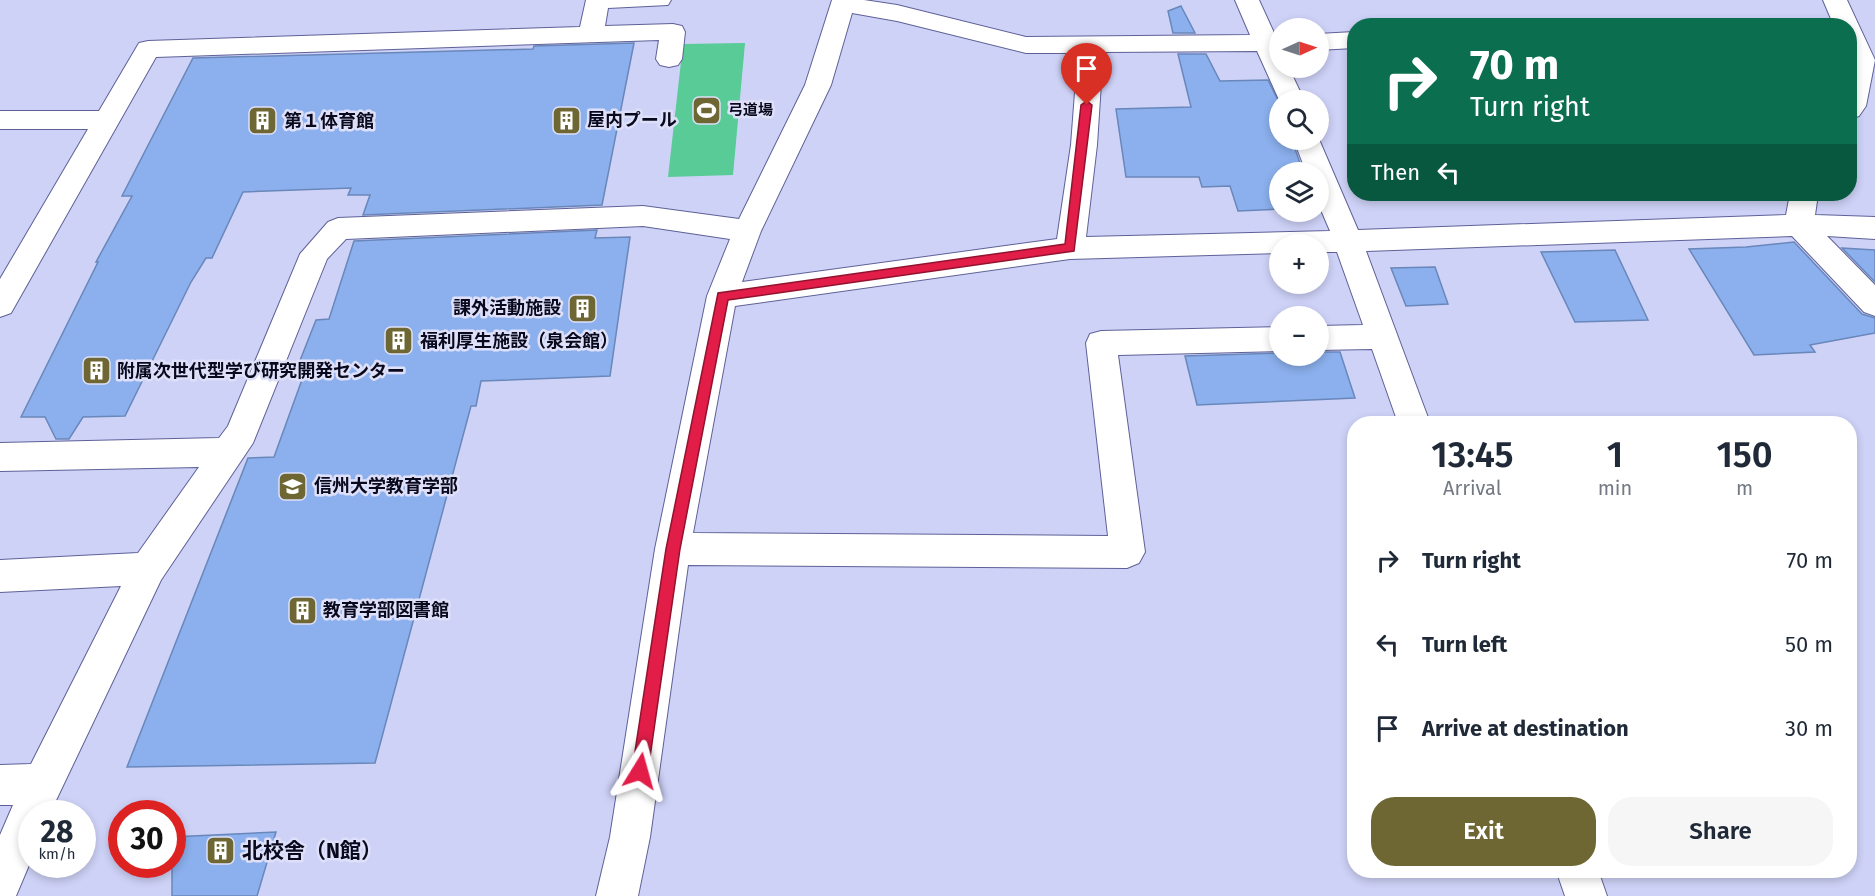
<!DOCTYPE html>
<html lang="en">
<head>
<meta charset="utf-8">
<style>
  :root { --surface:#fff; --page:#f6f6f7; --text:#1f2937; --muted:#747a83; --accent:#6e6633 }
  body { margin:0; font-family:"Fira Sans","Noto Sans JP",sans-serif; background:var(--page); color:var(--text); height:100vh; display:flex; flex-direction:column; font-size:22px; white-space:nowrap }
  * { box-sizing:border-box; margin:0 }
  p { font-size:20px; color:var(--muted) }
  .icon { flex:none; width:33px; height:33px; fill:none; stroke:currentColor; stroke-width:2; stroke-linecap:round; stroke-linejoin:round }
  .map { position:relative; flex:1; overflow:hidden }
  .side { position:absolute; left:1347px; top:416px; width:510px; height:462px; display:flex; flex-direction:column; background:var(--surface); border-radius:24px; box-shadow:0 3px 9px #0003 }
  .side>* { flex:none }
  .hud { position:absolute; left:1347px; top:18px; width:510px; height:183px; border-radius:24px; box-shadow:0 3px 9px #0003; background:#0b6e4f; color:#fff; overflow:hidden }
  .needle { width:39px; rotate:87deg }
  .controls { position:absolute; left:1269px; top:18px; display:grid; gap:12px }
  .controls a { display:grid; place-items:center; width:60px; height:60px; border-radius:50%; background:var(--surface); box-shadow:0 3px 9px #0003; font-size:30px }
  .speed { position:absolute; left:18px; top:800px; display:flex; gap:12px; font-size:30px; font-weight:700; text-align:center }
  .speed>* { display:grid; place-content:center; width:78px; height:78px; border-radius:50%; background:var(--surface); box-shadow:0 3px 9px #0003; line-height:1 }
  .speed small { font-size:15px; font-weight:400 }
  .speed .limit { border:9px solid #d22; background:#fff; color:#111 }
  .pin { position:absolute; display:grid; place-items:center; width:51px; height:51px; color:#fff; margin:-62px -26px; border-radius:50% 50% 50% 0; rotate:-45deg; box-shadow:0 0 6px #0007 }
  .pin .icon { rotate:45deg }
  .me { position:absolute; width:66px; margin:-33px; rotate:8deg; stroke-linejoin:round; filter:drop-shadow(0 0 4px #0008) }
  .turn { display:flex; align-items:center; gap:21px; height:126px; padding:0 24px; font-size:27px }
  .turn .icon { width:78px; height:78px; stroke-width:2.5 }
  .turn b { display:block; font-size:42px; line-height:51px }
  .then { display:flex; align-items:center; height:57px; padding:0 24px; background:#0003; gap:12px; font-size:22px }
  .eta { display:flex; justify-content:space-evenly; align-items:center; height:102px; text-align:center }
  .eta b { font-size:36px; font-weight:600; line-height:42px }
  .action { display:flex; gap:12px; margin-top:auto; padding:12px 24px }
  .action a { flex:1; height:69px; border-radius:24px; background:var(--accent); color:#fff; font-size:24px; font-weight:600; line-height:69px; text-align:center }
  .action a+a { background:var(--page); color:var(--text) }
  ul { padding:0; list-style:none }
  li { display:flex; align-items:center; gap:18px; height:84px; padding:0 24px }
  li div { flex:1 }
  li b { display:block; font-size:22px }
  li em { font-style:normal }
  .map>svg:first-child { display:block }
</style>
</head>
<body>
<div class="map">
<svg width="1875" height="896" viewBox="0 0 1875 896">
  <rect width="100%" height="100%" fill="#ced2f7"/>
  <path fill="#58cb96" d="M745 43 733 175 668 177 683 44Z"/>
  <g fill="#8bb0ed" stroke="#6987ba" stroke-width="1.5">
    <path d="M1181 6 1195 33H1173L1168 11Z"/>
    <path d="M634 43 602 205 363 215 370 195H348L351 188 243 192 212 258H206L191 282 125 416 83 417 69 439H56L45 417H21L98 262H96L132 196H122L193 58 533 49 534 46Z"/>
    <path d="M1178 54H1206L1220 81 1268 80 1280 104V140H1292L1303 172H1280V209L1238 211 1230 186 1202 187 1199 177H1126L1116 109 1191 107Z"/>
    <path d="M597 230 595 238 630 237 610 376 481 381 476 406H471L375 763 127 767 248 458 274 457 308 363H299L316 320 329 319 354 241Z"/>
    <path d="M1794 242 1862 314 1875 318V333L1810 345 1815 352 1754 355 1689 249 1746 247Z"/>
    <path d="M1842 248 1875 250V282Z"/>
    <path d="M1615 250 1648 320 1575 322 1541 252Z"/>
    <path d="M1435 267 1448 304 1406 306 1391 268Z"/>
    <path d="M1318 352H1340L1355 398 1197 405 1185 356 1280 353V356H1318Z"/>
    <path d="M276 832 257 896H172V837Z"/>
  </g>
  <g fill="none" stroke-linecap="round" stroke-linejoin="round">
    <defs>
      <g id="minor">
        <path d="M586 0H671L668 5 608 8 605 26 673 24 682 26 685 32 682 59 678 65 669 67 660 65 656 59 659 40 156 57 11 313 0 317V279L88 129H0V111H99L139 43 148 41 580 27Z"/>
        <path d="M832 0H864L897 5 1026 37 1250 35 1235 0H1259L1275 35H1280V68H1289L1304 100H1280V102L1257 51 1103 52 1097 145 1086 237 1330 231 1318 203V172H1306L1294 140H1318V137L1358 230 1786 215 1790 194H1818L1815 215 1875 217V239L1827 236 1875 285V316L1864 312 1792 236 1366 251 1430 423H1398L1372 349 1318 350V326L1363 325 1337 252H1318V244H1280V253L1070 259 735 306 693 533 1108 536 1086 343 1090 334 1101 331 1280 327V351L1118 355 1145 552 1139 563 1127 568 688 565 650 837 638 896H596L610 837 655 549 707 296 730 239 643 226 346 239 327 259 253 443 161 580 50 813H32V858L16 896H0V835L13 805H0V765L31 764 121 586 0 592V560L138 553 199 467 0 471V443L219 438 228 426 300 254 328 222 338 218 643 206 739 219 805 85ZM852 13 897 21 1026 53H1078L1071 145 1057 239 742 282 761 231 831 85Z"/>
        <path d="M1823 0H1847L1875 60 1866 106 1859 116 1850 119V26H1834Z"/>
        <path d="M1354 32V48L1318 50V34Z"/>
        <path d="M1556 870H1598L1607 896H1565Z"/>
      </g>
    </defs>
    <use href="#minor" stroke="#5e6197" stroke-width="2"/>
    <use href="#minor" fill="#fff" fill-rule="evenodd"/>
  </g>
  <path fill="#e11d48" stroke="#92132f" stroke-width="1.5" d="M1087 101 1092 105 1074 251 728 300 680 549 648 771 646 776 640 779 634 776 632 771 666 549 718 293 1065 244 1081 105Z"/>
  <defs>
    <symbol id="stadium-square" viewBox="-11 -11 22 22"><rect x="-9" y="-9" width="18" height="18" rx="4" fill="#6e6633" stroke="#dee0f9"/><path d="M0-5a6.5 5 0 1 0 0 10a6.5 5 0 1 0 0-10ZM-3.5-1.8h7v3.6h-7Z" fill="#fff"/></symbol>
    <symbol id="building-square" viewBox="-11 -11 22 22"><rect x="-9" y="-9" width="18" height="18" rx="4" fill="#6e6633" stroke="#dee0f9"/><path d="M-4-6H4V6H1V3H-1V6H-4ZM-2.5-4.3h1.7v1.8h-1.7ZM.8-4.3h1.7v1.8H.8ZM-2.5-1h1.7V.8h-1.7ZM.8-1h1.7V.8H.8Z" fill="#fff"/></symbol>
    <symbol id="university-square" viewBox="-11 -11 22 22"><rect x="-9" y="-9" width="18" height="18" rx="4" fill="#6e6633" stroke="#dee0f9"/><path d="M0-5L7-2L0 1L-7-2ZM-4 1L0 2.5L4 1V4Q0 6-4 4Z" fill="#fff"/></symbol>
  </defs>
  <g fill-rule="evenodd">
    <use href="#stadium-square" x="690" y="94" width="33" height="33"/>
    <use href="#building-square" x="550" y="104" width="33" height="33"/>
    <use href="#building-square" x="246" y="104" width="33" height="33"/>
    <use href="#building-square" x="566" y="292" width="33" height="33"/>
    <use href="#building-square" x="382" y="324" width="33" height="33"/>
    <use href="#building-square" x="80" y="354" width="33" height="33"/>
    <use href="#university-square" x="276" y="470" width="33" height="33"/>
    <use href="#building-square" x="286" y="594" width="33" height="33"/>
    <use href="#building-square" x="204" y="834" width="33" height="33"/>
  </g>
  <g text-anchor="middle" stroke-width="5" stroke-linejoin="round" paint-order="stroke">
    <g font-size="15" font-weight="bold" fill="#09091d" stroke="#dee0f9" text-anchor="start">
      <text x="728" y="115">弓道場</text>
    </g>
    <g font-size="18" font-weight="bold" fill="#09091d" stroke="#dee0f9" text-anchor="start">
      <text x="587" y="126">屋内プール</text>
      <text x="284" y="127">第１体育館</text>
      <text x="561" y="314" text-anchor="end">課外活動施設</text>
      <text x="420" y="347">福利厚生施設（泉会館）</text>
      <text x="117" y="377">附属次世代型学び研究開発センター</text>
      <text x="314" y="492">信州大学教育学部</text>
      <text x="323" y="616">教育学部図書館</text>
    </g>
    <g font-size="21" font-weight="bold" fill="#09091d" stroke="#dee0f9" text-anchor="start">
      <text x="242" y="858">北校舎（N館）</text>
    </g>
  </g>
</svg>
<div class="controls">
<a><svg class="needle" viewBox="-14 -14 28 28"><path d="M0-13l5 13h-10z" fill="#e53935"/><path d="M0 13l5-13h-10z" fill="#747a83"/></svg></a>
<a><svg class="icon" aria-label="search" viewBox="0 0 24 24"><circle cx="10" cy="10" r="6"/><path d="M15 15l6 6"/></svg></a>
<a><svg class="icon" aria-label="layers" viewBox="0 0 24 24"><path d="M12 4l9 5-9 5-9-5zM3 14l9 5 9-5"/></svg></a>
<a>+</a>
<a>−</a>
</div>
<div class="speed"><div>28<small>km/h</small></div><div class="limit">30</div></div>
<div class="pin" style="left:1087px;top:105px;background:#d93025"><svg class="icon" aria-label="arrive" viewBox="0 0 24 24"><path d="M6 21V4h12l-3 4 3 4H6"/></svg></div>
<svg class="me" style="left:640px;top:771px" viewBox="-20 -20 40 40"><path d="M0-17L14 15 0 8-14 15z" fill="#e11d48" stroke="#fff" stroke-width="4"/></svg>
<div class="hud">
<div class="turn"><svg class="icon" aria-label="right" viewBox="0 0 24 24"><path d="M7 20v-9h11M14 6l5 5-5 5"/></svg><div><b>70 m</b>Turn right</div></div>
<div class="then">Then<svg class="icon" aria-label="left" viewBox="0 0 24 24"><path d="M17 20v-9H6M10 6l-5 5 5 5"/></svg></div>
</div>
<section class="side">
<div class="eta">
<div><b>13:45</b><p>Arrival</p></div>
<div><b>1</b><p>min</p></div>
<div><b>150</b><p>m</p></div>
</div>
<ul>
<li><svg class="icon" aria-label="right" viewBox="0 0 24 24"><path d="M7 20v-9h11M14 6l5 5-5 5"/></svg><div><b>Turn right</b></div><em>70 m</em></li>
<li><svg class="icon" aria-label="left" viewBox="0 0 24 24"><path d="M17 20v-9H6M10 6l-5 5 5 5"/></svg><div><b>Turn left</b></div><em>50 m</em></li>
<li><svg class="icon" aria-label="arrive" viewBox="0 0 24 24"><path d="M6 21V4h12l-3 4 3 4H6"/></svg><div><b>Arrive at destination</b></div><em>30 m</em></li>
</ul>
<div class="action"><a>Exit</a><a>Share</a></div>
</section>
</div>
</body>
</html>
